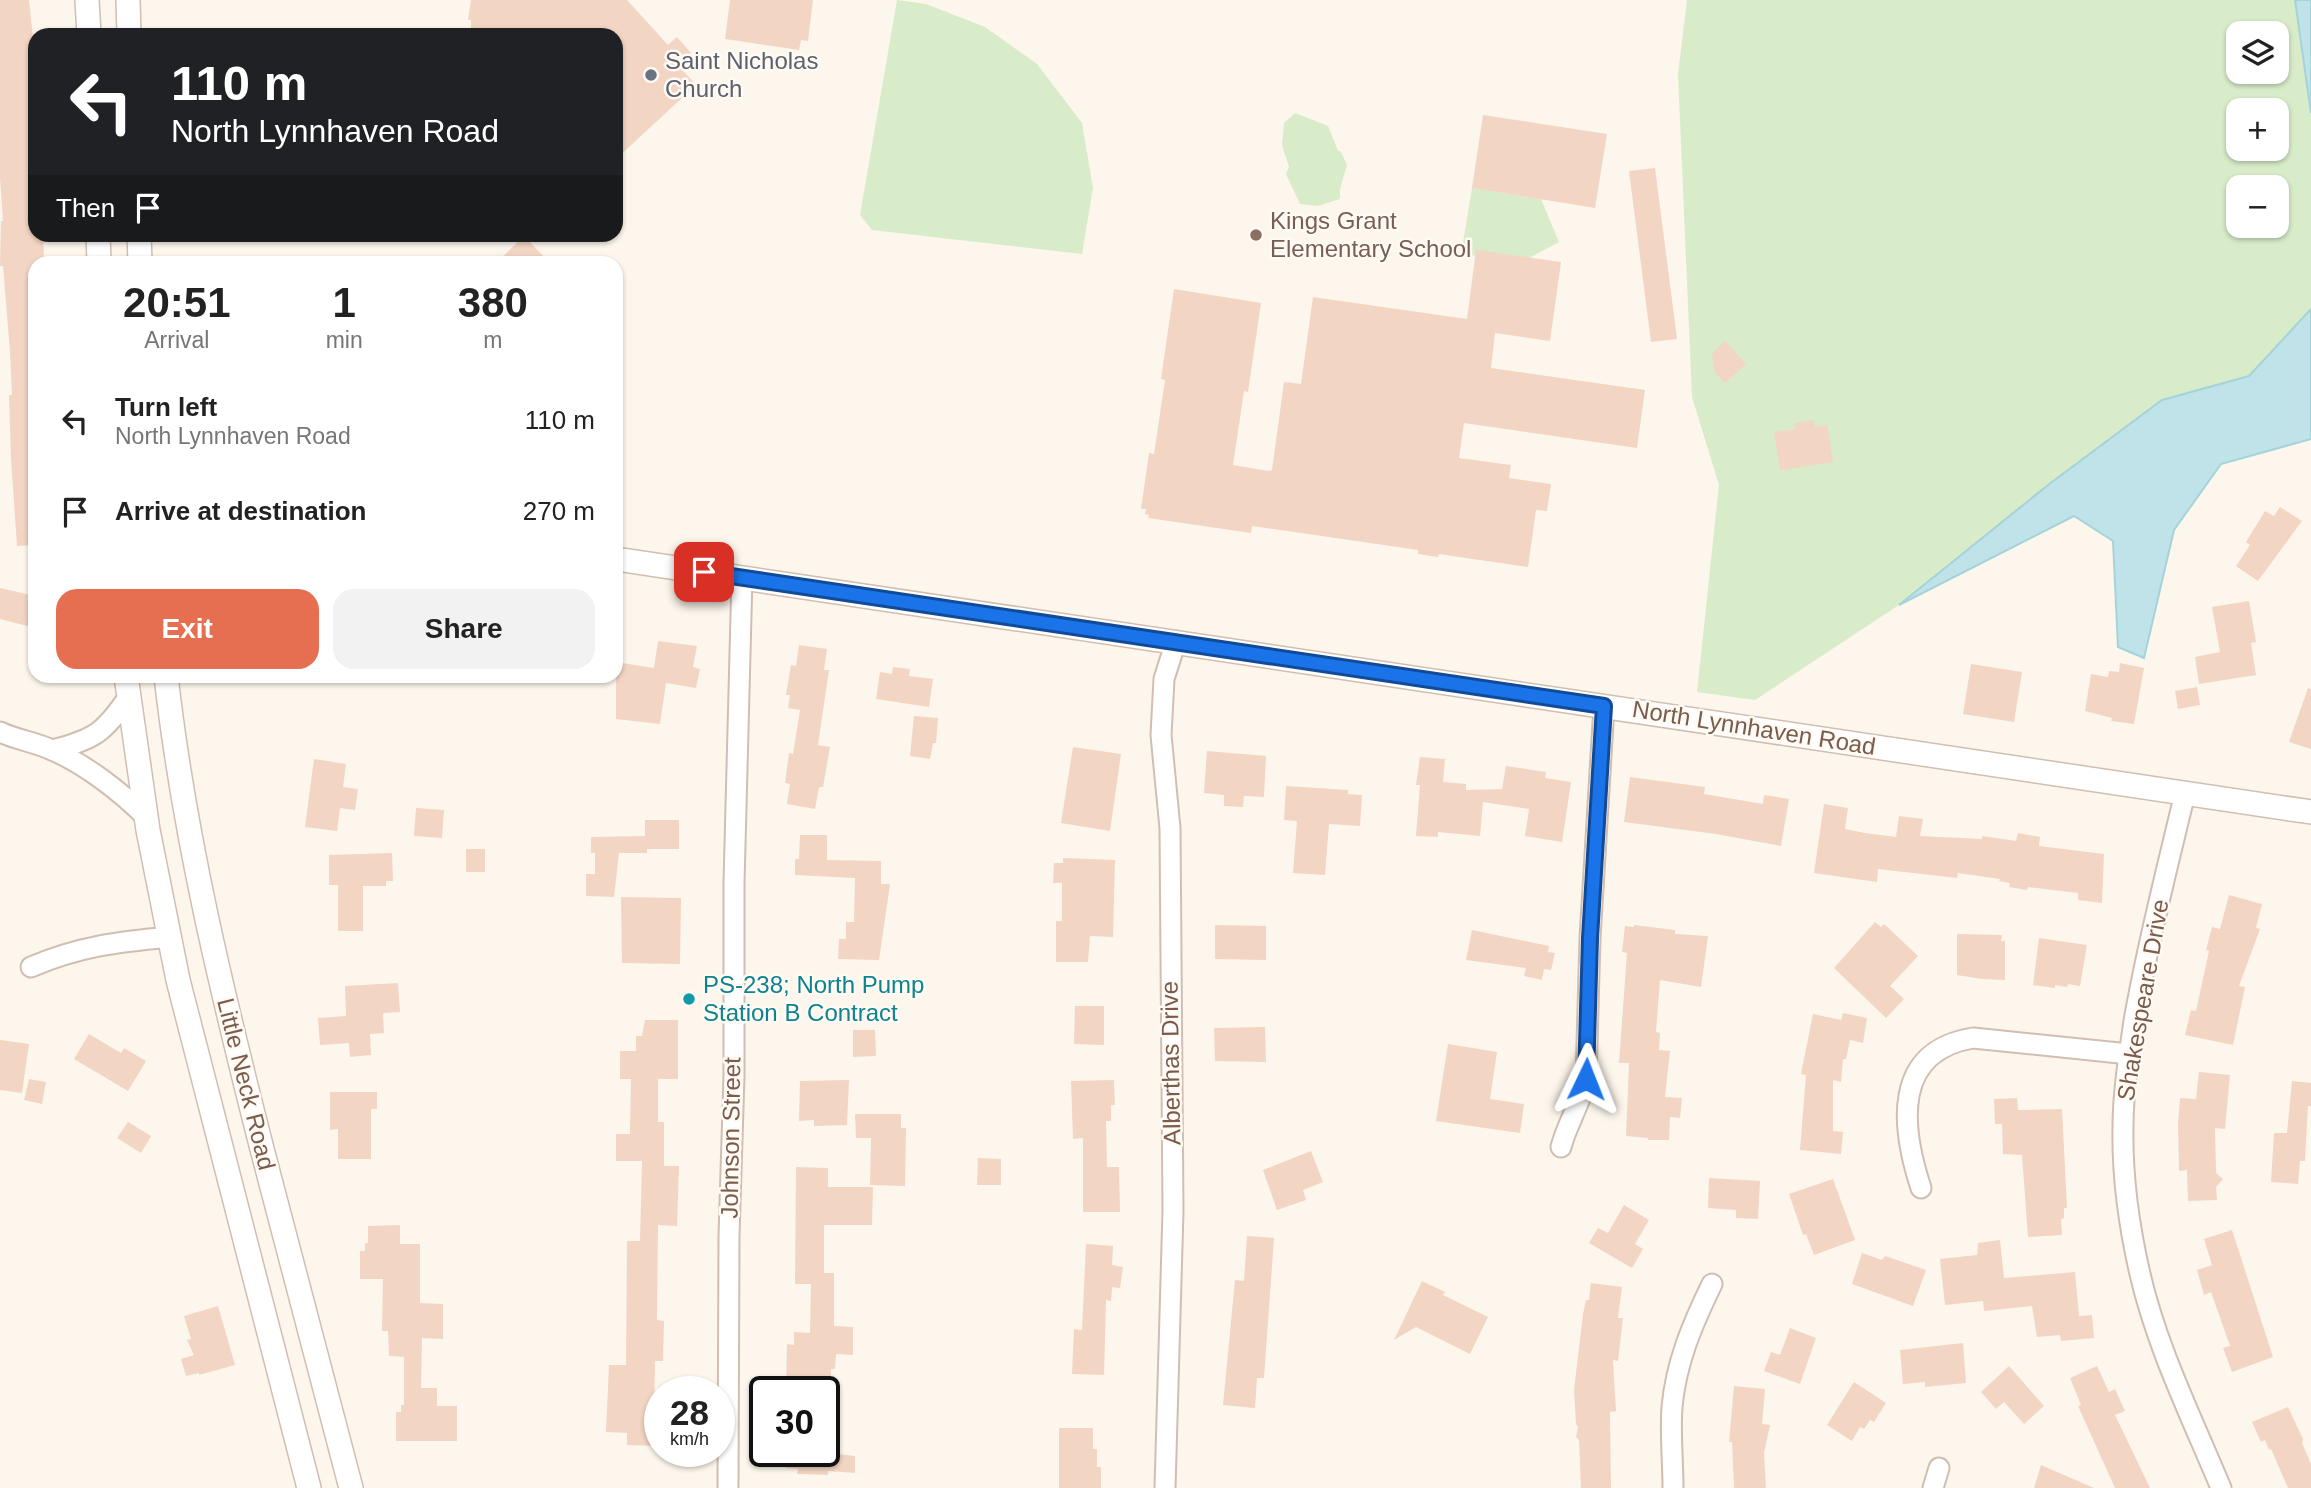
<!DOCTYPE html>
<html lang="en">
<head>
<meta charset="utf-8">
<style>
  :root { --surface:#fff; --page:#f2f2f2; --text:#222; --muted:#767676; --accent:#e76f51 }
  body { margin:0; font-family:Helvetica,sans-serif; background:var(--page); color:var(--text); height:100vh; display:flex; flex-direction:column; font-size:26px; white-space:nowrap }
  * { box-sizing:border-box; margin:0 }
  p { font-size:23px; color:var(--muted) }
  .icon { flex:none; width:38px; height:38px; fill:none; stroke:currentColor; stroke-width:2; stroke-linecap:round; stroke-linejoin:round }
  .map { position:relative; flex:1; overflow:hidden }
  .side { position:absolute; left:28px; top:256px; width:595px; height:427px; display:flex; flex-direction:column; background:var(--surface); border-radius:21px; box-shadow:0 2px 5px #0004 }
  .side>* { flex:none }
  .guide { position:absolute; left:28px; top:28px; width:595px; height:214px; border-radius:21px; box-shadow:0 2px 5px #0004; background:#202124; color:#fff; overflow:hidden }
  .controls { position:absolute; left:2226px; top:21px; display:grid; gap:14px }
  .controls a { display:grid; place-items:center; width:63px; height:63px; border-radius:14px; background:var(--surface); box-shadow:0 2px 5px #0004; font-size:35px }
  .speed { position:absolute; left:644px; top:1376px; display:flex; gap:14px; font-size:35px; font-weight:700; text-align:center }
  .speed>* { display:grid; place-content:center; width:91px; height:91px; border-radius:50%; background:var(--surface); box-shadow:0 2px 5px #0004; line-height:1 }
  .speed small { font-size:18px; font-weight:400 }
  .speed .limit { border:4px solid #111; border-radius:10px; background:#fff; color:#111 }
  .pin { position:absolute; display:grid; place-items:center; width:60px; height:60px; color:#fff; margin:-30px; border-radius:14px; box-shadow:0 4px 10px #0006 }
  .me { position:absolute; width:77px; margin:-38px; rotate:2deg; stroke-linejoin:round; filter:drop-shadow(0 0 5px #0008) }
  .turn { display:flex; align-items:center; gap:24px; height:147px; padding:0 28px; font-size:32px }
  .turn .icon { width:91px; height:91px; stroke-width:2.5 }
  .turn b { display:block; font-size:49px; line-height:60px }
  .then { display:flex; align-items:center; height:66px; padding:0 28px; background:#0003; gap:14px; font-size:26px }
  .eta { display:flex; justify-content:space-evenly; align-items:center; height:119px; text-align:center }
  .eta b { font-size:42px; font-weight:700; line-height:49px }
  .button { display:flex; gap:14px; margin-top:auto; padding:14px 28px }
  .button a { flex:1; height:80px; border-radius:21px; background:var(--accent); color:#fff; font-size:28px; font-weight:700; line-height:80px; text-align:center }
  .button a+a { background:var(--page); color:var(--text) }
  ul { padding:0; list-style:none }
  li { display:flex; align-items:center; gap:21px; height:91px; padding:0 28px }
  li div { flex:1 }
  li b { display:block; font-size:26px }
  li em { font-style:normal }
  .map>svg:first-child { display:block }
</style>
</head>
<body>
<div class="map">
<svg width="2311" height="1488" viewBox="0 0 2311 1488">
  <rect width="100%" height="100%" fill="#fdf6ec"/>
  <g fill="#d8ecc9" fill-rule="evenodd">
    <path d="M897 0 926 4 985 27 1037 64 1082 123 1093 188 1082 254 872 230 860 215Z"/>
    <path d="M1687 0H2295L2311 113V309L2249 376 2162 400 2048 485 1899 605 1755 700 1697 692 1719 485 1692 397 1678 74ZM2238 33H2277V72H2238ZM2238 110H2277V149H2238ZM2238 187H2277V226H2238Z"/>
    <path d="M1295 113 1328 126 1338 151 1341 152 1347 165 1340 189V199L1318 206 1300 204 1286 174 1289 167 1282 145 1284 123Z"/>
    <path d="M1472 188 1541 199 1559 242 1529 258 1461 255Z"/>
  </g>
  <g fill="#bfe3e8" stroke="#a5d3da" stroke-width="2">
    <path d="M2295 0H2311V113Z"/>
    <path d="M2311 309V439L2221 464 2174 530 2144 658 2118 647 2113 541 2074 516 1899 605 2048 485 2162 400 2249 376Z"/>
  </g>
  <g fill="#f3d5c3">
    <path d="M0 0H29L35 57V234H43L44 260 35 262V545L17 546 11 459 9 395H12L10 352 3 266H0L1 221H3L0 178Z"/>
    <path d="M471 0H627L668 45 677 37 691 53 678 65 696 85 616 159V35H515L471 32V20H468Z"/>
    <path d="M730 0H813L808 41 801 40 799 50 725 39Z"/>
    <path d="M1483 115 1607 134 1595 208 1472 188Z"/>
    <path d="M1655 168 1677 339 1651 342 1629 171Z"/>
    <path d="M524 236 549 262H497Z"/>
    <path d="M1476 250 1561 262 1550 341 1495 333 1491 368 1645 390 1637 448 1464 423 1459 458 1511 465 1509 478 1551 484 1547 511 1536 510 1528 567 1439 554 1438 557 1418 554V550L1252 526 1251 533 1148 518 1149 515 1145 514 1146 509H1141L1149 453 1154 454 1165 380 1161 379 1174 289 1261 303 1248 392 1244 391 1233 465 1268 471 1272 470 1284 382 1301 384 1313 297 1467 319Z"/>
    <path d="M1725 341 1746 364 1725 383 1714 371 1712 353Z"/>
    <path d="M1814 420 1815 427 1827 425 1833 462 1780 470 1774 432 1796 429 1795 423Z"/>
    <path d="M2280 507 2302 521 2258 581 2236 566 2250 545 2246 542 2265 511 2274 516Z"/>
    <path d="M0 588 35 596V628L0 619Z"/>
    <path d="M2249 601 2256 642 2251 643 2256 675 2199 684 2195 657 2220 652 2212 607Z"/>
    <path d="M658 641 697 646 693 667 700 669 696 688 666 683 660 724 616 719V662L654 668Z"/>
    <path d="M799 645 827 649 824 670H829L818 745 830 747 823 787H819L815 809 787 804 790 784 785 783 789 753 793 754 800 710 788 708 790 695H786L791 665 796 666Z"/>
    <path d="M2120 663 2144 668 2134 724 2111 721 2112 718 2085 711 2091 674 2108 677 2109 671 2119 672Z"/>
    <path d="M1971 664 2022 672 2014 722 1963 714Z"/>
    <path d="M893 667 910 669 909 676 933 679 929 707 876 699 880 672 892 674Z"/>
    <path d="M2197 687 2200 705 2178 709 2175 691Z"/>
    <path d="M2308 688 2311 689V749L2289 742Z"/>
    <path d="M914 716 938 718 936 743H933L930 759 910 756Z"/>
    <path d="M1073 747 1121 754 1110 831 1061 823Z"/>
    <path d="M1207 751 1266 756 1264 797 1244 796 1243 807 1224 806V795L1204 793Z"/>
    <path d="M1420 757 1445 759 1443 782 1466 784V790L1502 789 1506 766 1546 772 1545 778 1571 782 1562 842 1525 836 1529 809 1483 802 1480 836 1438 832V837L1416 836 1420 785H1416Z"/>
    <path d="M314 759 346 764 343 787 358 789 355 810 340 808 337 831 305 827Z"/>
    <path d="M1630 777 1705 787 1704 794 1763 804 1764 795 1789 799 1781 846 1716 834 1624 822Z"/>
    <path d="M1286 786 1348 790V794L1362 795 1360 826 1329 824 1325 875 1293 873 1297 821 1284 820Z"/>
    <path d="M1824 804 1848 808 1845 829 1865 833 1896 837 1899 816 1923 819 1920 836 1982 839V836L2016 841 2018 833 2040 837 2039 846 2104 854 2102 903 2078 900V893L2028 887 2027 890 2009 887 2010 883 1999 881 2000 879 1958 873 1957 878 1878 869 1877 882 1814 873Z"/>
    <path d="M416 808 444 810 442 838 414 836Z"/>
    <path d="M645 820H679V849H647V853H619L614 897 586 896V874H595V853H591V837L645 836Z"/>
    <path d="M800 835H827V860L881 861V884H890L879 960 838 959 839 939H846V922H854L855 878 795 875V859H799Z"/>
    <rect x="466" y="849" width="19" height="23"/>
    <path d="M392 853 393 881H386V886H363V931H338V885H329V855Z"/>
    <path d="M1063 858 1115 860 1113 937 1090 936 1088 962H1056V921H1062V883H1053L1054 863H1063Z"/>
    <path d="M2229 895 2262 904 2256 928 2260 929 2239 986 2245 987 2233 1045 2185 1035 2191 1010 2196 1011 2209 951 2206 950 2212 927 2220 929Z"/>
    <path d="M621 897 681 898 680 964 622 963Z"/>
    <path d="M1875 922 1881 927 1884 924 1918 956 1890 986 1904 999 1886 1018 1834 968Z"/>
    <path d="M1215 925 1266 926V960L1215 959Z"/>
    <path d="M1634 925 1675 930V934L1708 936 1701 987 1660 980 1656 1032 1660 1033 1659 1050 1670 1051 1665 1097 1682 1098 1680 1118 1670 1117 1669 1140H1648V1138L1626 1136 1629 1063H1619L1627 953 1622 952 1625 926 1634 927Z"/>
    <path d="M1472 930 1549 946 1548 952 1555 953 1551 970 1544 969 1542 980 1524 976 1526 968 1466 960Z"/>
    <path d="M1957 934 2002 935 2001 941H2005V980L1982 979 1957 975Z"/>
    <path d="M2039 938 2087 945 2080 986 2068 984 2067 987 2055 985V988L2033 985Z"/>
    <path d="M398 983 400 1012 383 1013 384 1033 370 1034 371 1055 350 1057 349 1043 320 1045 318 1018 346 1016 345 986Z"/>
    <path d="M1075 1006H1104V1045L1074 1044Z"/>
    <path d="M1843 1013 1867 1018 1863 1043 1850 1040 1846 1059H1843L1841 1082 1833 1080V1131L1843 1132 1841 1154 1800 1150 1806 1075 1801 1074 1813 1014 1841 1020Z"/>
    <path d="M645 1020H678V1079H658V1122H664V1166H679L677 1226 658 1225 657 1320 664 1321 663 1361H655L654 1413H660V1446L627 1445V1433L606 1432 609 1365H626L627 1241H640L642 1161H616V1134H630L631 1079H620V1051H636V1036H642Z"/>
    <path d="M1265 1027 1266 1062 1215 1061 1214 1028Z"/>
    <path d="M853 1030H875L876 1056 853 1057Z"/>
    <path d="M89 1034 121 1053 124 1048 146 1061 128 1091 74 1059Z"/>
    <path d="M0 1040 29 1044 22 1093 0 1090Z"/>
    <path d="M1448 1044 1497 1052 1490 1099 1524 1104 1520 1133 1436 1121Z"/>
    <path d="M2199 1072 2230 1075 2225 1129 2215 1128 2216 1173 2223 1179 2216 1187 2217 1200 2188 1201 2187 1170 2179 1171 2178 1124 2180 1098 2196 1099Z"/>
    <path d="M29 1079 46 1082 42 1104 24 1100Z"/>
    <path d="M849 1080 847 1125 814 1126V1120L799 1121 800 1081Z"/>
    <path d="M1114 1080 1115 1105H1111V1121H1106L1107 1167H1119L1120 1212H1083V1138L1073 1139 1071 1081Z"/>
    <path d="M2292 1081 2311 1083V1106H2308L2305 1161H2300L2298 1184 2271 1182 2274 1133H2287Z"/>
    <path d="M330 1092H377V1109H371V1159H338V1129L330 1130Z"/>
    <path d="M2017 1098 2018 1110 2062 1109 2067 1208H2064V1218L2061 1219 2062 1235 2028 1237 2022 1155 2003 1154 2002 1124H1995L1994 1099Z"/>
    <path d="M855 1114H901V1128H906L905 1186 870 1185 871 1138H856Z"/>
    <path d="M128 1122 151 1136 141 1153 117 1138Z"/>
    <path d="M1311 1151 1323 1182 1303 1190 1306 1200 1277 1210 1263 1170Z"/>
    <path d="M978 1158 1001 1159V1185H977Z"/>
    <path d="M796 1167 828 1168V1187H873L872 1225H824V1273H834V1326L853 1327V1355L836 1354 835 1369H831V1384H821V1388L786 1387 787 1344 794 1345V1332L810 1333 811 1284H795Z"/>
    <path d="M1709 1178 1760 1181 1758 1219 1736 1218V1210L1708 1208Z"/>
    <path d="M1833 1179 1855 1240 1814 1255 1806 1234 1803 1235 1789 1194Z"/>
    <path d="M1624 1205 1649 1220 1635 1244 1643 1249 1632 1268 1589 1243 1598 1228 1608 1233Z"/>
    <path d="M400 1225V1244H420V1303L443 1304V1339L422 1338 421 1388H437V1406H457V1441H396V1412H401V1405H404V1357L389 1356 388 1331H382L383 1279H360V1251H365V1243H368V1226Z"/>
    <path d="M2232 1230 2273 1357 2232 1372 2223 1348 2230 1346 2211 1292 2204 1295 2197 1270 2212 1265 2204 1239Z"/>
    <path d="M1247 1236 1274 1238 1264 1378H1257L1255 1408 1223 1405 1235 1280 1244 1281Z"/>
    <path d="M2000 1240 2004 1278 2075 1272 2079 1316 2092 1315 2094 1338 2061 1341 2060 1335 2037 1337 2032 1306 1984 1311 1983 1301 1945 1305 1940 1259 1977 1255 1978 1243Z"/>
    <path d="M1086 1244 1113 1246 1112 1265 1123 1267 1120 1288 1112 1287 1111 1301 1106 1300 1104 1375 1072 1374 1074 1329 1082 1330Z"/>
    <path d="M1862 1253 1882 1260 1885 1256 1926 1270 1913 1306 1852 1284Z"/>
    <path d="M1422 1281 1445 1292 1443 1295 1488 1317 1470 1354 1416 1327 1394 1340Z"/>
    <path d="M1591 1283 1622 1287 1618 1318H1623L1618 1361 1613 1360 1616 1411 1610 1412 1611 1488H1581L1579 1440 1576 1437 1578 1427 1576 1424 1574 1390 1583 1314 1586 1300H1589Z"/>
    <path d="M218 1306 235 1365 199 1375V1373L186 1376 181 1359 194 1355 187 1340 191 1339 184 1316Z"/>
    <path d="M1790 1328 1816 1338 1800 1384 1764 1371 1771 1352 1780 1355Z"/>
    <path d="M1963 1343 1966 1383 1925 1387V1382L1903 1384 1900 1350Z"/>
    <path d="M2009 1366 2044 1406 2024 1424 2004 1402 1996 1409 1981 1392Z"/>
    <path d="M2097 1366 2109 1392 2115 1389 2125 1411 2115 1415 2150 1488H2115L2078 1406 2081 1405 2070 1378Z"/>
    <path d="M1854 1382 1886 1403 1874 1422 1870 1420 1864 1429 1860 1427 1852 1441 1827 1425Z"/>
    <path d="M1734 1386 1765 1389 1762 1424 1770 1425 1764 1453 1766 1488H1734L1732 1442H1729Z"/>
    <path d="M2288 1407 2303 1439 2302 1443 2311 1464V1488H2288L2271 1449 2269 1450 2265 1440 2261 1442 2252 1422Z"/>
    <path d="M1059 1428H1093V1449H1097V1467H1101V1488H1059Z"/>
    <path d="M787 1451H838V1454L855 1456V1473L828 1471V1475L797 1474 798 1469 786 1468Z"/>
    <path d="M2041 1465 2094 1488H2034Z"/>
  </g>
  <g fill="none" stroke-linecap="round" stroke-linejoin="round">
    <defs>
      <g id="minor">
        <path d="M0 732C17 740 35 742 52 750 85 764 121 792 146 817"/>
        <path d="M52 750C94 740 105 732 129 696"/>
        <path d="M2185 793C2167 869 2147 945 2134 1021 2129 1056 2123 1092 2123 1127 2122 1176 2129 1226 2140 1274 2157 1348 2192 1418 2221 1488"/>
        <path d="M31 967C80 946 118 942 169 937"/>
        <path d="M1561 1147C1567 1124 1581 1103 1586 1079L1590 938 1604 706"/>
        <path d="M1921 1188C1901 1127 1892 1051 1973 1038L2129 1054"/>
        <path d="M728 1488 729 1236 734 1075V883L742 577"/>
        <path d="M1165 1488 1173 1211 1170 828 1161 735 1164 679 1176 641"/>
        <path d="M1673 1488C1673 1461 1670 1433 1672 1407 1676 1362 1693 1323 1712 1284"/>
        <path d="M1933 1488 1939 1468"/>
      </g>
      <g id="tertiary">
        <path d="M87 0 89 35"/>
        <path d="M128 0 129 35"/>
        <path d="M98 234 99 262"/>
        <path d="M139 234 140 262"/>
        <path d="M616 559 2311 812"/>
        <path d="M126 676 148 830 178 980 309 1488"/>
        <path d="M166 676C184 836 222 992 262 1149 291 1262 321 1375 351 1488"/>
      </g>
    </defs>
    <use href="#minor" stroke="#d1beb0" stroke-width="23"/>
    <use href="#tertiary" stroke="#d1beb0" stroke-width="26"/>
    <use href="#minor" stroke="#fff" stroke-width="19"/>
    <use href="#tertiary" stroke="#fff" stroke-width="23"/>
  </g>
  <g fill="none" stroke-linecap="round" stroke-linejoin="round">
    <defs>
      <path id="route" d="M704 572 1604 706 1590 938 1586 1079"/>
    </defs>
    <use href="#route" stroke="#114b97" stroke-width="18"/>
    <use href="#route" stroke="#1a73e8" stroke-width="12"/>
  </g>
  <circle fill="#6b7280" stroke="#fffaf3" stroke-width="2.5" cx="651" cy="75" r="7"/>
  <circle fill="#8d6e63" stroke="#fffaf3" stroke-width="2.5" cx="1256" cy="235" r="7"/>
  <circle fill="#0f9aa8" stroke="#fffaf3" stroke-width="2.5" cx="689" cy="999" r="7"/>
  <g text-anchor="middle" stroke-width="5" stroke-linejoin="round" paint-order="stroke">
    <g font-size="24" fill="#5b616d" stroke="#fffaf3" text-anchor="start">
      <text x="665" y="69">Saint Nicholas<tspan x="665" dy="28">Church</tspan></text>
    </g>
    <g font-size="24" fill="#785e54" stroke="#fffaf3" text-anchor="start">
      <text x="1270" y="229">Kings Grant<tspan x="1270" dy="28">Elementary School</tspan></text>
    </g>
    <g font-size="24" fill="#7a5c4d" stroke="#fffaf3">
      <text transform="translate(1754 728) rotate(9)" y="8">North Lynnhaven Road</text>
      <text transform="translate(2143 1000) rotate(-80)" y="8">Shakespeare Drive</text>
      <text transform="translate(1171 1063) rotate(-91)" y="8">Alberthas Drive</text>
      <text transform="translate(246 1084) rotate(76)" y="8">Little Neck Road</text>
      <text transform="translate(731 1138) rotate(-89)" y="8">Johnson Street</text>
    </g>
    <g font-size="24" fill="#0d838f" stroke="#fffaf3" text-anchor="start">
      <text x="703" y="993">PS-238; North Pump<tspan x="703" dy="28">Station B Contract</tspan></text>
    </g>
  </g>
</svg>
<div class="controls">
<a><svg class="icon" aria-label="layers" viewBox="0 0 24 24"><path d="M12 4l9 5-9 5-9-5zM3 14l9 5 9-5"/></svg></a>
<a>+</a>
<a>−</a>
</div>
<div class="speed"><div>28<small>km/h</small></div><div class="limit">30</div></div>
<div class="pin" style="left:704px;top:572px;background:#d93025"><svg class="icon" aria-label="arrive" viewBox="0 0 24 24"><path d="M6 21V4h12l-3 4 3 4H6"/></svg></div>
<svg class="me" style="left:1586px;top:1079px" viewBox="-20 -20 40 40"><path d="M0-17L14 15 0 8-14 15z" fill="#1a73e8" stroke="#fff" stroke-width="4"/></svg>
<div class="guide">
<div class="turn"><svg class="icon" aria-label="left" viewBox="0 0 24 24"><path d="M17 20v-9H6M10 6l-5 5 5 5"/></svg><div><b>110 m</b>North Lynnhaven Road</div></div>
<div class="then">Then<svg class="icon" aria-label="arrive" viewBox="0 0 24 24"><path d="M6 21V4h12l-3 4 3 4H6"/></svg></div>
</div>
<section class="side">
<div class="eta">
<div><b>20:51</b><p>Arrival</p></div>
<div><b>1</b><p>min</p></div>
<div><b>380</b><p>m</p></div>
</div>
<ul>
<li><svg class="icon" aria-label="left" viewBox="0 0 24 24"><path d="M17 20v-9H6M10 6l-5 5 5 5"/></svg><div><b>Turn left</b><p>North Lynnhaven Road</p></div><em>110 m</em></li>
<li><svg class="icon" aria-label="arrive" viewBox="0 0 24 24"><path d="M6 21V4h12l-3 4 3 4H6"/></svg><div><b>Arrive at destination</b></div><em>270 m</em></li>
</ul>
<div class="button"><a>Exit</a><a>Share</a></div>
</section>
</div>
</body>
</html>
